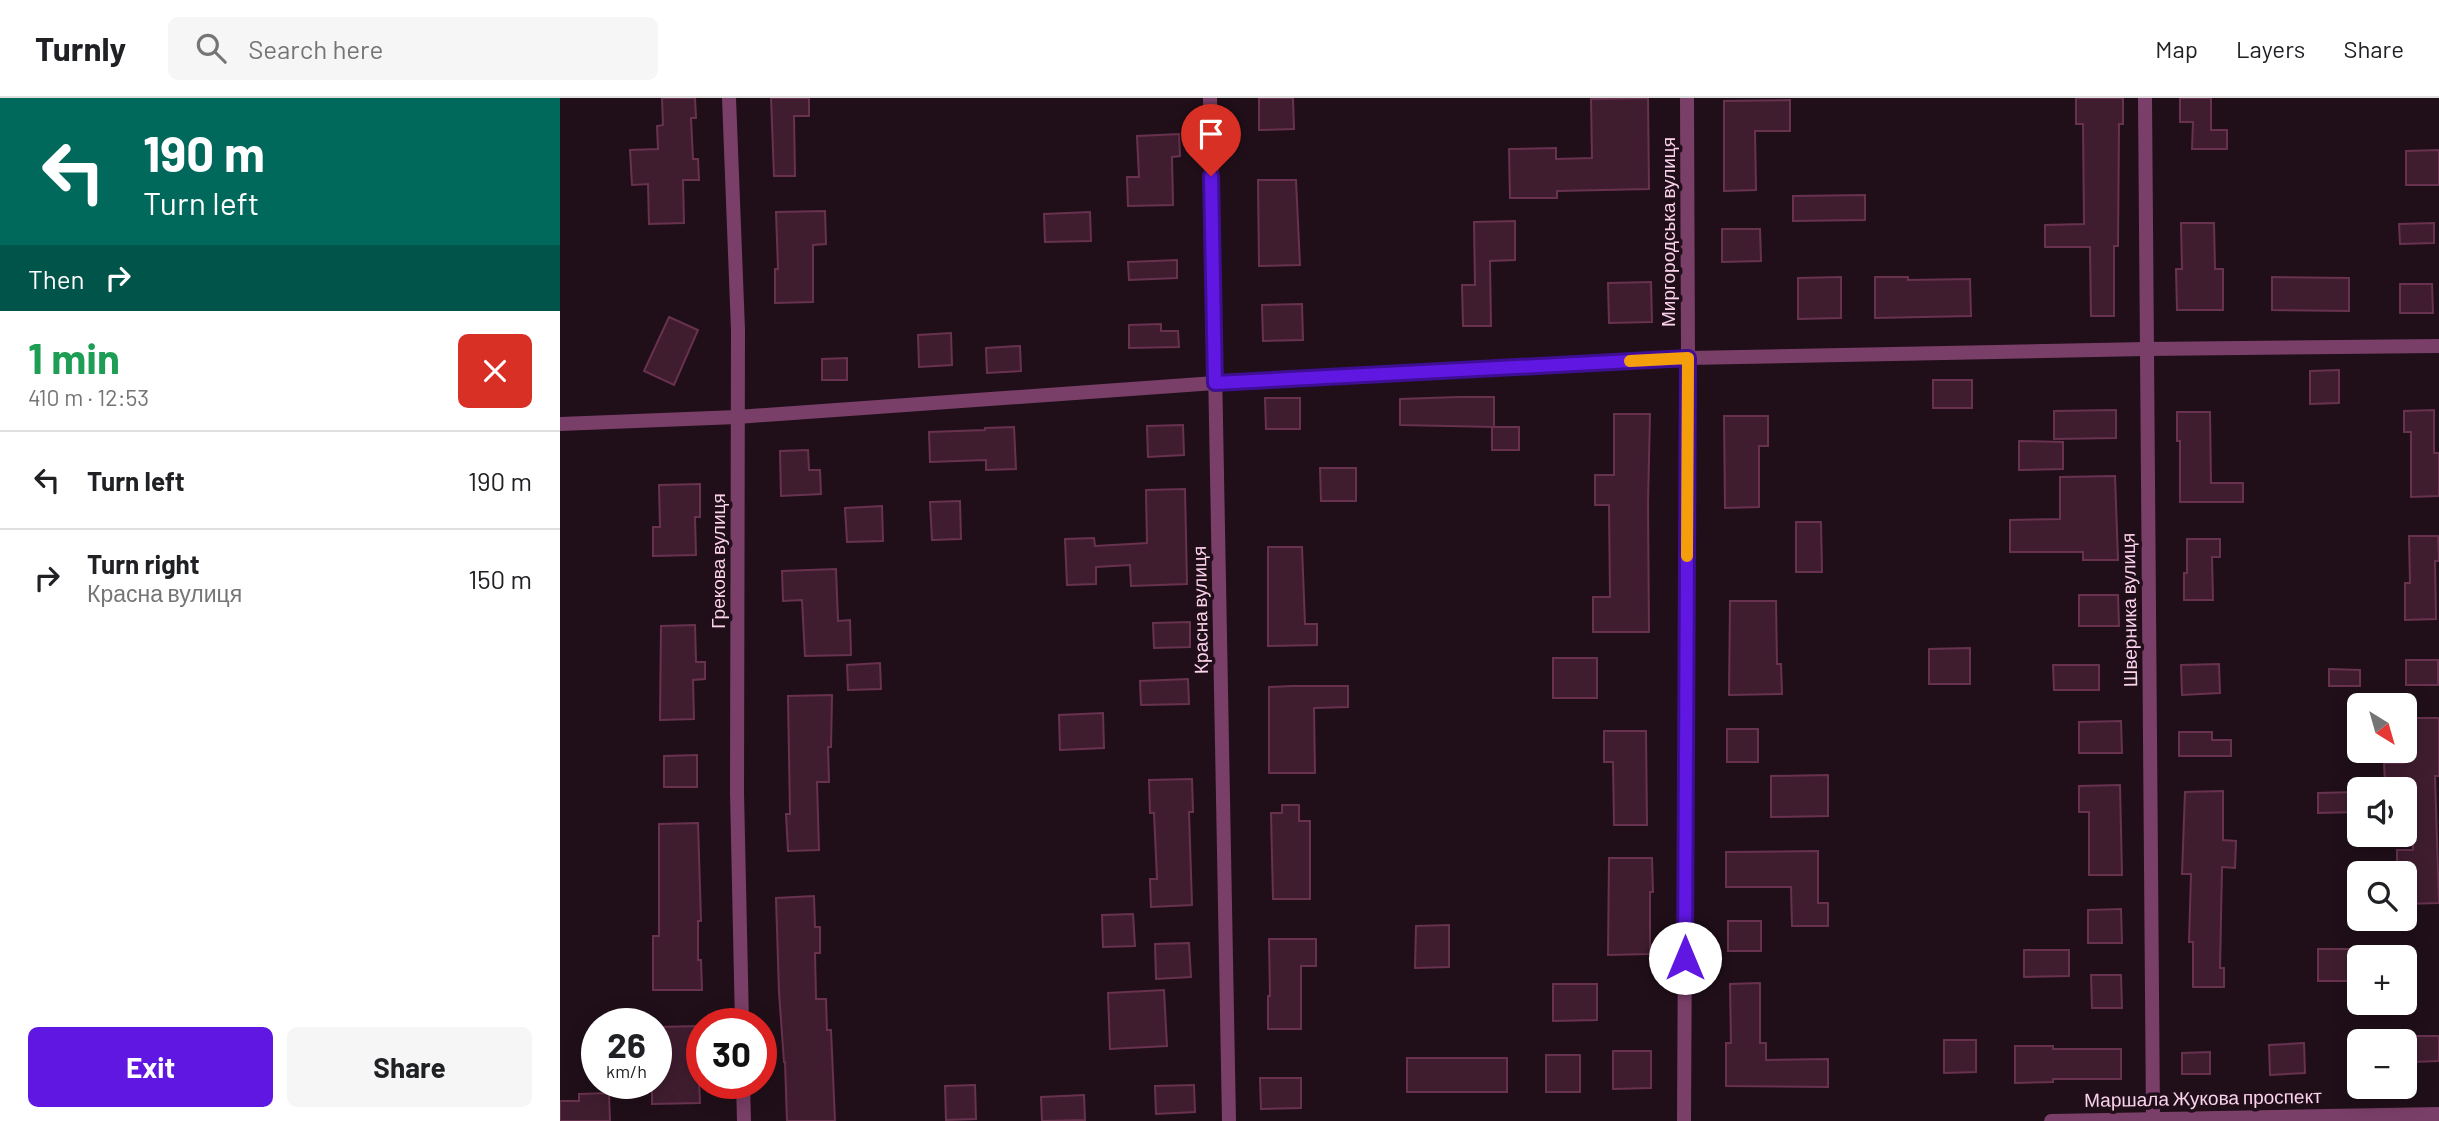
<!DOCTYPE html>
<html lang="en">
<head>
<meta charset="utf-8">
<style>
  :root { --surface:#fff; --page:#f6f6f6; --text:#202124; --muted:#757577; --line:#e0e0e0; --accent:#6017e1 }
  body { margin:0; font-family:Barlow,sans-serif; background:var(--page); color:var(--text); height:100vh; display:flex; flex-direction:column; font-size:26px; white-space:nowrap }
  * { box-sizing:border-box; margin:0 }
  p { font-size:23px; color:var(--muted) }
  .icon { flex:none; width:38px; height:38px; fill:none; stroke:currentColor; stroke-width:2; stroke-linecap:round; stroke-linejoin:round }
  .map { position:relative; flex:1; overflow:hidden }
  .panel { display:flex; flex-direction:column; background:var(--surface); width:560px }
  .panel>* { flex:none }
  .guide { background:#00695c; color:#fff; overflow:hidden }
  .needle { width:46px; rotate:143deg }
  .controls { position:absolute; left:1787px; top:595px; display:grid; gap:14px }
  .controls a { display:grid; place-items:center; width:70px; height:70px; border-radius:10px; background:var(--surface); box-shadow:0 4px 18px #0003; font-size:35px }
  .speed { position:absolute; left:21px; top:910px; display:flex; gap:14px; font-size:35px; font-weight:700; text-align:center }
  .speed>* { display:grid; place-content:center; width:91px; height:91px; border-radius:50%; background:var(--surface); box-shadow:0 4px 18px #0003; line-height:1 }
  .speed small { font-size:18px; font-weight:400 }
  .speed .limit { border:10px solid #d22; background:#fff; color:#111 }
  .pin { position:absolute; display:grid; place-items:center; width:60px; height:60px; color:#fff; margin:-72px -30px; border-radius:50% 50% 50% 0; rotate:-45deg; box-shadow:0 0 7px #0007 }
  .pin .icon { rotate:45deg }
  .me { position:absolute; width:77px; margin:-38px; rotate:0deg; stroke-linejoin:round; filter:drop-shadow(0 0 5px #0008) }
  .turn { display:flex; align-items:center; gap:24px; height:147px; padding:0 28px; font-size:32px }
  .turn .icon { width:91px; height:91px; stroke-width:2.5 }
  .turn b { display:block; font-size:49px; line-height:60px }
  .then { display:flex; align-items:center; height:66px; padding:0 28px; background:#0003; gap:14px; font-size:26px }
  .round { display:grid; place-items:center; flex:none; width:74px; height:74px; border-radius:10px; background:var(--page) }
  .summary { display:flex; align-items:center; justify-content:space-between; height:119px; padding:0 28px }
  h1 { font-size:42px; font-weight:700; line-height:52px; color:#1e9e55 }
  .cta { display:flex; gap:14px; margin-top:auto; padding:14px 28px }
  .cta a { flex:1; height:80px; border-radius:10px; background:var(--accent); color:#fff; font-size:28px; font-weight:700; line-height:80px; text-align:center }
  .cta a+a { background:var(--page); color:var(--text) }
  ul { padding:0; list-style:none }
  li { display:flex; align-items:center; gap:21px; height:98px; padding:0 28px; border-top:2px solid var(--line) }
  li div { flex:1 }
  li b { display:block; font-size:26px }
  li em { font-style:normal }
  header { display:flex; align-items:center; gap:42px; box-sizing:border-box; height:98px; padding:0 35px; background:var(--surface); border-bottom:2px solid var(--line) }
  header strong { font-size:33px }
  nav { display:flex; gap:38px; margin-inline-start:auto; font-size:24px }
  .search { width:490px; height:63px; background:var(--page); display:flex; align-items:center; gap:18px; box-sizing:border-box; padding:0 24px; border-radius:10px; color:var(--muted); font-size:26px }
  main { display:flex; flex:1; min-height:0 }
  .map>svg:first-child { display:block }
</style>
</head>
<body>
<header>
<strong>Turnly</strong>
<div class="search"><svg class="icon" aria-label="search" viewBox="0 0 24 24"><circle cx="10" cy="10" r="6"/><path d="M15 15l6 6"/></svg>Search here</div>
<nav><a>Map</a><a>Layers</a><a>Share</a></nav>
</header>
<main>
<section class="panel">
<div class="guide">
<div class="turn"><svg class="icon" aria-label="left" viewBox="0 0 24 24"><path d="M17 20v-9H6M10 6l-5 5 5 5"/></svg><div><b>190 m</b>Turn left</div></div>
<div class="then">Then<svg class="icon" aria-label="right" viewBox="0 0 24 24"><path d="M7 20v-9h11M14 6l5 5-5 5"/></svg></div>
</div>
<div class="summary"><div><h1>1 min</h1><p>410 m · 12:53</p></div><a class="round" style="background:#d93025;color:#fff"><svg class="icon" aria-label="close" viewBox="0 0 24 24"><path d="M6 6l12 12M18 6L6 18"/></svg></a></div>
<ul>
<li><svg class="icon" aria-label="left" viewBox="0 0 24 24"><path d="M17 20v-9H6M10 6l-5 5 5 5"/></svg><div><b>Turn left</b></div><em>190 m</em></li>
<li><svg class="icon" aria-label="right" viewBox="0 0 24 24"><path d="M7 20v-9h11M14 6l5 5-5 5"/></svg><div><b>Turn right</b><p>Красна вулиця</p></div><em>150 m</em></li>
</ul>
<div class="cta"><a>Exit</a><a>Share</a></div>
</section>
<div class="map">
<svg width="1879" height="1023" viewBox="0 0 1879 1023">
  <rect width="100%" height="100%" fill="#200f19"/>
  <g fill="#3f1d2f" stroke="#68324f" stroke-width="2">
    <path d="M102 0H135L136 20H131L133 61H138L139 82H123L124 125 89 126 88 86 72 87 70 52 98 51 97 28 103 27Z"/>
    <path d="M211 0H249V18H234L235 78H214Z"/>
    <path d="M699 0H733L734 31 699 32Z"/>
    <path d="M1088 0 1089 91 997 93V100H950L949 51 996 50V61L1032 60 1031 1Z"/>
    <path d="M1516 0H1563V26H1559L1558 148H1554V218H1531L1530 149H1485V127L1524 126 1523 26H1516Z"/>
    <path d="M1620 0H1651V32H1667V51H1632L1633 24H1620Z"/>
    <path d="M1230 2V33H1195L1196 92 1164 93V3Z"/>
    <path d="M619 36 620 58 612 59 613 107 568 108 567 79H579L577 38Z"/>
    <path d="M1879 52V87H1846V53Z"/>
    <path d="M698 82H736L740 167 699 168Z"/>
    <path d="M1305 97V122L1233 123V98Z"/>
    <path d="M265 113 266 146 253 147V204L215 205V171H218L216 114Z"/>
    <path d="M530 114 531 143 485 144 484 116Z"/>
    <path d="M955 123V162L930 163 931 228H903L902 187H915L914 124Z"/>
    <path d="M1621 125H1654L1655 171H1663V212H1617L1616 171H1622Z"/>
    <path d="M1874 125V145L1840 146 1839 126Z"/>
    <path d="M1162 131H1200L1201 163 1162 164Z"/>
    <path d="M617 162V180L569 182 568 164Z"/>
    <path d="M1281 179V220L1238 221V180Z"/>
    <path d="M1315 179H1348V182L1410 181 1411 218 1315 220Z"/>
    <path d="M1712 179 1789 180V213L1712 212Z"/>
    <path d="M1091 184 1092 224 1049 225 1048 185Z"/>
    <path d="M1840 186H1872L1873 215H1840Z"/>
    <path d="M742 206 743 242 703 243 702 207Z"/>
    <path d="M109 219 138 232 114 287 84 273Z"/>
    <path d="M601 226V233H618L619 249 569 250V227Z"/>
    <path d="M391 235 392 267 359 269 358 237Z"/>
    <path d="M460 248 461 273 427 275 426 250Z"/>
    <path d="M287 260V282H262V261Z"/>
    <path d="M1779 272V305L1750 306V273Z"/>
    <rect x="1373" y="282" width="39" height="28"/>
    <path d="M899 299H934V329L840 327V301Z"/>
    <path d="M705 300H740V331H706Z"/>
    <path d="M1556 312V340L1494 341V313Z"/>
    <path d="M1874 312V355H1879V398L1851 399V334H1844V313Z"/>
    <path d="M1617 314H1650L1651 385H1683V404H1620V343H1617Z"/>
    <path d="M1054 316H1090L1088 406 1089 534H1033V499H1050L1049 407H1035V377H1054Z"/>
    <path d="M1164 318H1208V348H1199V409L1165 410Z"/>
    <path d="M623 327 624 357 588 359 587 328Z"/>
    <path d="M454 329 456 371 426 372V362L370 364 369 334 425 332V330Z"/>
    <rect x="932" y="329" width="27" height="23"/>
    <path d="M1459 343 1503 344V371L1459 372Z"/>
    <path d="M248 352 249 372H260L261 396 221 398 220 353Z"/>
    <path d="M760 370H796V403H761Z"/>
    <path d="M1555 378 1558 462H1523V454H1450V422L1500 421V379Z"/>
    <path d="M140 386V419H135L136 457 93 458V429H100L99 387Z"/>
    <path d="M625 391 627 486 571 488 570 467 536 469V486L507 487 505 441 534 440 535 448 587 445 586 392Z"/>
    <path d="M400 403 401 441 372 442 370 404Z"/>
    <path d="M322 408 323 443 287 444 285 410Z"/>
    <path d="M1236 424H1261L1262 474H1236Z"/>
    <path d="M1849 438H1878L1879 463H1875L1876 521 1845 522V485H1850Z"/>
    <path d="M1627 441H1660V459H1652L1653 502H1624V475H1627Z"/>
    <path d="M708 449H742L745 526H757V547L708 548Z"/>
    <path d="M276 471 278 523 290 522 291 557 245 558 242 502 223 503 222 473Z"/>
    <path d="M1519 497H1558L1559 528H1519Z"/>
    <path d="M1170 503H1216L1217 566H1221L1222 596 1169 597Z"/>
    <path d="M630 524V549L594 550 593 525Z"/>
    <path d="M135 527 136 564H145V581L133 582 134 621 100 622 101 528Z"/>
    <path d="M1410 550V586H1369V551Z"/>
    <rect x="993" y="560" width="44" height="40"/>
    <rect x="1846" y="562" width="32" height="25"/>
    <path d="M320 565 321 591 288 592 287 567Z"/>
    <path d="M1659 566 1660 595 1622 597 1621 567Z"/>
    <path d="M1493 567H1539V592H1494Z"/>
    <path d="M1769 571 1800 572V588H1769Z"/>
    <path d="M628 581 629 606 581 607 580 583Z"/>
    <path d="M732 588H788V609L754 610 755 675H709V589Z"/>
    <path d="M272 597 271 649H268L269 684H257L259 752 228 753 226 716H230L228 598Z"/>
    <path d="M543 615 544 650 500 652 499 617Z"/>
    <path d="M1844 620H1879V678H1875L1879 805 1846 806V777L1837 775V752H1853L1852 686H1825L1824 665H1844Z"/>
    <path d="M1561 623 1562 655H1519V624Z"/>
    <rect x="1167" y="631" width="31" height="33"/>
    <path d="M1044 633H1086L1087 727H1054L1053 664H1044Z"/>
    <path d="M1619 634H1652V642H1671V658H1619Z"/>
    <path d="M137 657V689H104V658Z"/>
    <path d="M1268 677V718L1211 719V678Z"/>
    <path d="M632 681 633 714H629L632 807 591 809 590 781H597L594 715H590L589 682Z"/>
    <path d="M1560 687 1562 777H1529V714H1519V688Z"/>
    <path d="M1663 693V742L1676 743 1675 770 1662 769 1660 870H1664V889H1633V844H1629L1631 776H1622L1625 694Z"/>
    <path d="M1797 694V714L1758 715V695Z"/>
    <path d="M722 707H739V723H750V801H713L711 715H722Z"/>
    <path d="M138 725 141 823H138V862H141L142 892H93V838H99V726Z"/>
    <path d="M1258 753V805H1268V828H1232L1231 789H1166V754Z"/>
    <path d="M1049 760H1092L1093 794H1090V856L1048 857Z"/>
    <path d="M254 798 255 829H260V855H255L256 901H266L267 932H271L275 1023H227L225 964H224L219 894 216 800Z"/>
    <path d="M1561 811 1562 845H1528V812Z"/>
    <path d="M573 816 575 848 543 849 542 817Z"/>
    <rect x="1168" y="823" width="33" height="30"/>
    <path d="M889 827V869L855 870 856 828Z"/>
    <path d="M709 841H756V868H741V931H708V898H710Z"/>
    <path d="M629 845 631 879 596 881 595 846Z"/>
    <rect x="1758" y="851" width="41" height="32"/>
    <path d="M1464 852H1509V878L1464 879Z"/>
    <path d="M1531 877H1561L1562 910H1532Z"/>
    <path d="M1200 885V945H1206V962L1268 961V989L1166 988V945H1171L1170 886Z"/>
    <path d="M993 886H1037V922L993 923Z"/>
    <path d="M604 892 607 948 550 951 548 895Z"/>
    <path d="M142 928V955H138L140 1005 92 1006V985H96V929Z"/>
    <path d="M1853 938H1879V963L1853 964Z"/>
    <path d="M1384 942H1416V974L1384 975Z"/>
    <path d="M1744 945 1745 975 1710 977 1709 947Z"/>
    <path d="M1455 948H1493V951H1561V981H1493V984L1455 985Z"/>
    <path d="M1053 953H1091V990L1053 991Z"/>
    <path d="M1650 954V976H1622V955Z"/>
    <rect x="986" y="957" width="34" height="37"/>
    <rect x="847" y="960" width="100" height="34"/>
    <path d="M700 980H741V1010L701 1011Z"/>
    <path d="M415 987 416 1021 386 1022 385 988Z"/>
    <path d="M634 987 635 1014 596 1016 595 988Z"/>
    <path d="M49 995 50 1023H0V1003H19V996Z"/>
    <path d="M524 997 525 1022 482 1023 481 999Z"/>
  </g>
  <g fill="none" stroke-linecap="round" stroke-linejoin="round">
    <g stroke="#7a3f68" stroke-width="14">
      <path d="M169 0 178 232 177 694 182 926"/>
      <path d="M650 0 669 1023"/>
      <path d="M1585 0 1593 1023"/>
      <path d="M0 326 177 319 655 285 1128 260 1586 251 1879 248"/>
      <path d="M183 985 184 1023"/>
      <path d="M1124 1023 1128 260 1127 0"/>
    </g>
    <path stroke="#7a3f68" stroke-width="14" d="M1491 1023 1879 1016"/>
  </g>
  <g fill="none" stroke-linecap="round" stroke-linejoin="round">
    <defs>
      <path id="route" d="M651 78 655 285 1128 260 1125 860"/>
    </defs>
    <use href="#route" stroke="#3e0f92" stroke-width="18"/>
    <use href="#route" stroke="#6017e1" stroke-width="12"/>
    <path stroke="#f59e0b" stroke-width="12" d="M1070 263 1128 260 1127 458"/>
  </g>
  <g text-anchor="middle" stroke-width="7" stroke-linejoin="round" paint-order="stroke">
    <g font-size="19" fill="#fad2eb" stroke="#200f19">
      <text transform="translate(1108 134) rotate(-90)" y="7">Миргородська вулиця</text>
      <text transform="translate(158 463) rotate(-90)" y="7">Грекова вулиця</text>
      <text transform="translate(640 512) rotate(-91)" y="7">Красна вулиця</text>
      <text transform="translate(1569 512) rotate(-91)" y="7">Шверника вулиця</text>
      <text transform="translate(1643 1000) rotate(-1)" y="7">Маршала Жукова проспект</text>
    </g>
  </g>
</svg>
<div class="controls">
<a><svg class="needle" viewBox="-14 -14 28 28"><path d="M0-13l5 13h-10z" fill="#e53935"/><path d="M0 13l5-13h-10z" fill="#757577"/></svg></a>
<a><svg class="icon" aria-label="sound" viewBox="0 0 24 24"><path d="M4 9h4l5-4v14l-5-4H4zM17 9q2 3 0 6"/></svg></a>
<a><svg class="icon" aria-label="search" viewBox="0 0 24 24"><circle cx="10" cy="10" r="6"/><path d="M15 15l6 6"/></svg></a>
<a>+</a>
<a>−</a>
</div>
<div class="speed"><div>26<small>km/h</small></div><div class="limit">30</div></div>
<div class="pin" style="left:651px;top:78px;background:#d93025"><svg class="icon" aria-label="arrive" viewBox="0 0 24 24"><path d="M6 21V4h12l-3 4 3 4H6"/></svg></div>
<svg class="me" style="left:1125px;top:860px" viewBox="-20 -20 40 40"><circle r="19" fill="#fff"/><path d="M0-13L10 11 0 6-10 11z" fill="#6017e1"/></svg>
</div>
</main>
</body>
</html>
